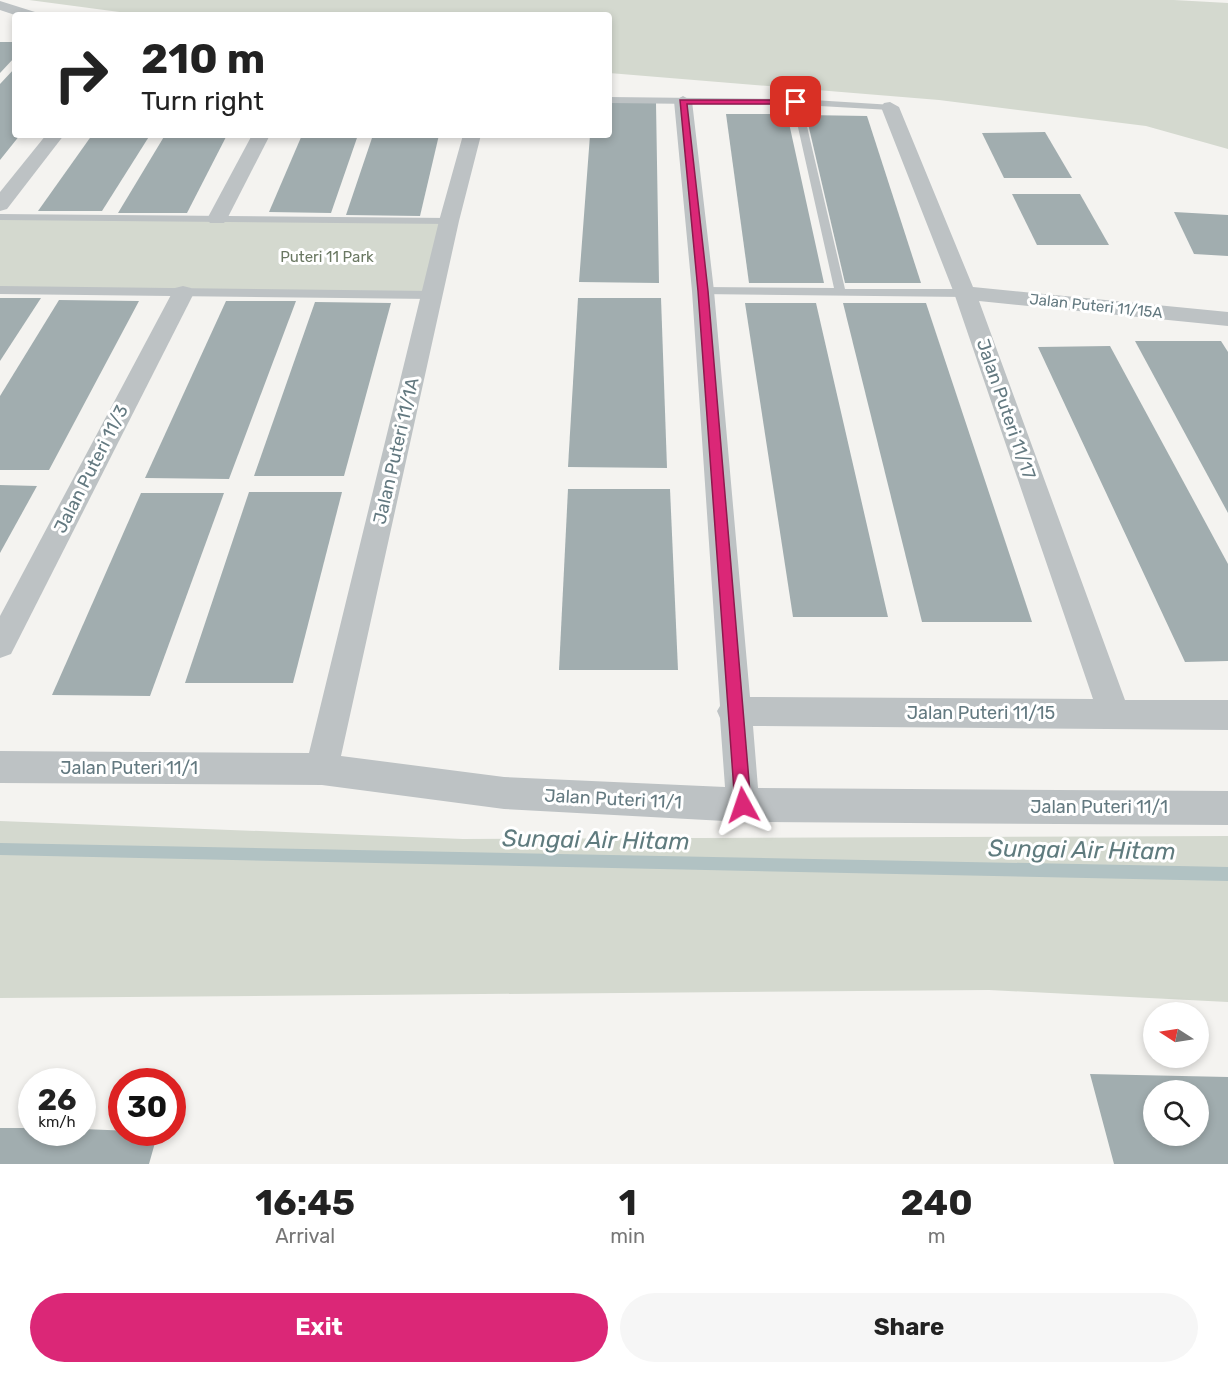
<!DOCTYPE html>
<html lang="en">
<head>
<meta charset="utf-8">
<style>
  :root { --surface:#fff; --page:#f6f6f6; --text:#222; --muted:#767676; --accent:#db2777 }
  body { margin:0; font-family:Rubik,sans-serif; background:var(--page); color:var(--text); height:100vh; display:flex; flex-direction:column; font-size:22px; white-space:nowrap }
  * { box-sizing:border-box; margin:0 }
  p { font-size:20px; color:var(--muted) }
  .icon { flex:none; width:33px; height:33px; fill:none; stroke:currentColor; stroke-width:2; stroke-linecap:round; stroke-linejoin:round }
  .map { position:relative; height:1164px; overflow:hidden }
  .drawer { display:flex; flex-direction:column; background:var(--surface); flex:1 }
  .drawer>* { flex:none }
  .hud { position:absolute; left:12px; top:12px; width:600px; height:126px; border-radius:6px; box-shadow:0 3px 9px #0003; background:#fff; color:var(--text); overflow:hidden }
  .needle { width:39px; rotate:282deg }
  .buttons { position:absolute; left:1143px; top:1002px; display:grid; gap:12px }
  .buttons a { display:grid; place-items:center; width:66px; height:66px; border-radius:50%; background:var(--surface); box-shadow:0 3px 9px #0003; font-size:30px }
  .speed { position:absolute; left:18px; top:1068px; display:flex; gap:12px; font-size:30px; font-weight:700; text-align:center }
  .speed>* { display:grid; place-content:center; width:78px; height:78px; border-radius:50%; background:var(--surface); box-shadow:0 3px 9px #0003; line-height:1 }
  .speed small { font-size:15px; font-weight:400 }
  .speed .limit { border:9px solid #d22; background:#fff; color:#111 }
  .pin { position:absolute; display:grid; place-items:center; width:51px; height:51px; color:#fff; margin:-26px; border-radius:12px; box-shadow:0 3px 9px #0006 }
  .me { position:absolute; width:66px; margin:-33px; rotate:355deg; stroke-linejoin:round; filter:drop-shadow(0 0 4px #0008) }
  .turn { display:flex; align-items:center; gap:21px; height:126px; padding:0 30px; font-size:27px }
  .turn .icon { width:78px; height:78px; stroke-width:2.5 }
  .turn b { display:block; font-size:42px; line-height:51px }
  .eta { display:flex; justify-content:space-evenly; align-items:center; height:102px; text-align:center }
  .eta b { font-size:36px; font-weight:700; line-height:42px }
  .action { display:flex; gap:12px; margin-top:auto; padding:12px 30px }
  .action a { flex:1; height:69px; border-radius:36px; background:var(--accent); color:#fff; font-size:24px; font-weight:700; line-height:69px; text-align:center }
  .action a+a { background:var(--page); color:var(--text) }
  .map>svg:first-child { display:block }
</style>
</head>
<body>
<div class="map">
<svg width="1228" height="1164" viewBox="0 0 1228 1164">
  <rect width="100%" height="100%" fill="#f4f3f0"/>
  <g fill="#d4d9cf">
    <path d="M29 0H1174L1228 3V149L1146 126 939 100 609 73V15H142Z"/>
    <path d="M0 217 449 221 432 295 0 290Z"/>
    <path d="M0 821 463 839 1228 836V1002L989 990 0 998Z"/>
  </g>
  <g fill="none" stroke-linecap="round" stroke-linejoin="round">
    <path fill="#b1c2c3" fill-rule="evenodd" d="M0 843 1228 867V881L0 855Z"/>
  </g>
  <g fill="#a1adaf" fill-rule="evenodd">
    <path d="M0 42H15V57L0 73Z"/>
    <path d="M15 68V135H20L0 160V84Z"/>
    <path d="M609 102 656 103 659 283 579 282 590 135H609Z"/>
    <path d="M726 114H787L824 283H749Z"/>
    <path d="M806 115 867 116 921 283H845Z"/>
    <path d="M1045 132 1072 178H1004L982 133Z"/>
    <path d="M92 135H150L102 211H38Z"/>
    <path d="M165 135H227L187 213H118Z"/>
    <path d="M302 135H358L331 213 269 212Z"/>
    <path d="M373 135H439L420 216 346 215Z"/>
    <path d="M1012 194H1080L1109 245H1037Z"/>
    <path d="M1174 212 1228 215V256L1194 254Z"/>
    <path d="M0 298H41L0 361Z"/>
    <path d="M578 298H661L667 468 568 467Z"/>
    <path d="M59 300 139 301 49 470H0V396Z"/>
    <path d="M226 301H296L229 479 145 478Z"/>
    <path d="M315 302 391 303 344 476H254Z"/>
    <path d="M745 303H816L888 617H793Z"/>
    <path d="M843 303H926L1032 622H922Z"/>
    <path d="M1135 341H1221L1228 352V513Z"/>
    <path d="M1110 346 1228 564V661L1185 662 1038 347Z"/>
    <path d="M0 485 37 486 0 553Z"/>
    <path d="M568 489H670L678 670H559Z"/>
    <path d="M249 492H342L293 683H185Z"/>
    <path d="M141 493H224L150 696 52 695Z"/>
    <path d="M1090 1074 1228 1077V1164H1114ZM1154 1090H1198V1136H1154Z"/>
    <path d="M0 1128H32V1132H82V1129L158 1132 149 1164H0Z"/>
  </g>
  <g fill="none" stroke-linecap="round" stroke-linejoin="round">
    <g fill="#bdc2c4" fill-rule="evenodd">
      <path d="M609 97 797 99 893 105 895 107 890 110 802 105 845 289H965L971 293 965 297 699 294V288L703 287 834 288 793 105 609 103Z"/>
      <path d="M0 214 449 218 454 221 449 224 0 220Z"/>
      <path d="M0 286 432 291 438 295 432 299 0 294Z"/>
    </g>
    <g fill="#bdc2c4" fill-rule="evenodd">
      <path d="M0 1 35 12 37 15H15L0 10Z"/>
      <path d="M683 96 692 101 714 291 750 697 1093 699 954 293 881 107 884 103 890 102 899 107 973 287 1228 312V326L979 301 1125 700H1228V730L753 726 758 788 1228 791V825L743 822 504 809 322 785 0 783V751L309 753 439 221 463 135H481L459 221 341 756 504 777 725 787 720 718 717 711 720 706 692 291 674 101Z"/>
      <path d="M46 135H64L7 209 0 211V192Z"/>
      <path d="M252 135H270L227 219 224 223H210L207 219Z"/>
      <path d="M183 286 191 288 194 293 11 654 0 658V616L172 293 175 288Z"/>
    </g>
  </g>
  <path fill="#db2777" stroke="#8e194d" stroke-width="1.5" d="M680 100H796L801 102 796 104H687L708 291 751 805 748 811 743 813 737 811 735 805 698 291Z"/>
  <g text-anchor="middle" stroke-width="6" stroke-linejoin="round" paint-order="stroke">
    <g font-size="15" fill="#6a7862" stroke="#fff">
      <text x="327" y="262">Puteri 11 Park</text>
    </g>
    <g font-size="15" fill="#637980" stroke="#fff">
      <text transform="translate(1096 306) rotate(6)" y="5">Jalan Puteri 11/15A</text>
    </g>
    <g font-size="18" fill="#637980" stroke="#fff">
      <text transform="translate(1006 409) rotate(71)" y="6">Jalan Puteri 11/17</text>
      <text transform="translate(396 451) rotate(-77)" y="6">Jalan Puteri 11/1A</text>
      <text transform="translate(91 469) rotate(-63)" y="6">Jalan Puteri 11/3</text>
      <text x="981" y="719">Jalan Puteri 11/15</text>
      <text x="129" y="774">Jalan Puteri 11/1</text>
      <text transform="translate(613 799) rotate(3)" y="6">Jalan Puteri 11/1</text>
      <text x="1099" y="813">Jalan Puteri 11/1</text>
    </g>
    <g font-size="24" font-style="italic" fill="#5f7b7e" stroke="#fff">
      <text transform="translate(596 840) rotate(1)" y="8">Sungai Air Hitam</text>
      <text transform="translate(1082 850) rotate(1)" y="8">Sungai Air Hitam</text>
    </g>
  </g>
</svg>
<div class="buttons">
<a><svg class="needle" viewBox="-14 -14 28 28"><path d="M0-13l5 13h-10z" fill="#e53935"/><path d="M0 13l5-13h-10z" fill="#767676"/></svg></a>
<a><svg class="icon" aria-label="search" viewBox="0 0 24 24"><circle cx="10" cy="10" r="6"/><path d="M15 15l6 6"/></svg></a>
</div>
<div class="speed"><div>26<small>km/h</small></div><div class="limit">30</div></div>
<div class="pin" style="left:796px;top:102px;background:#d93025"><svg class="icon" aria-label="arrive" viewBox="0 0 24 24"><path d="M6 21V4h12l-3 4 3 4H6"/></svg></div>
<svg class="me" style="left:743px;top:805px" viewBox="-20 -20 40 40"><path d="M0-17L14 15 0 8-14 15z" fill="#db2777" stroke="#fff" stroke-width="4"/></svg>
<div class="hud">
<div class="turn"><svg class="icon" aria-label="right" viewBox="0 0 24 24"><path d="M7 20v-9h11M14 6l5 5-5 5"/></svg><div><b>210 m</b>Turn right</div></div>
</div>
</div>
<section class="drawer">
<div class="eta">
<div><b>16:45</b><p>Arrival</p></div>
<div><b>1</b><p>min</p></div>
<div><b>240</b><p>m</p></div>
</div>
<div class="action"><a>Exit</a><a>Share</a></div>
</section>
</body>
</html>
